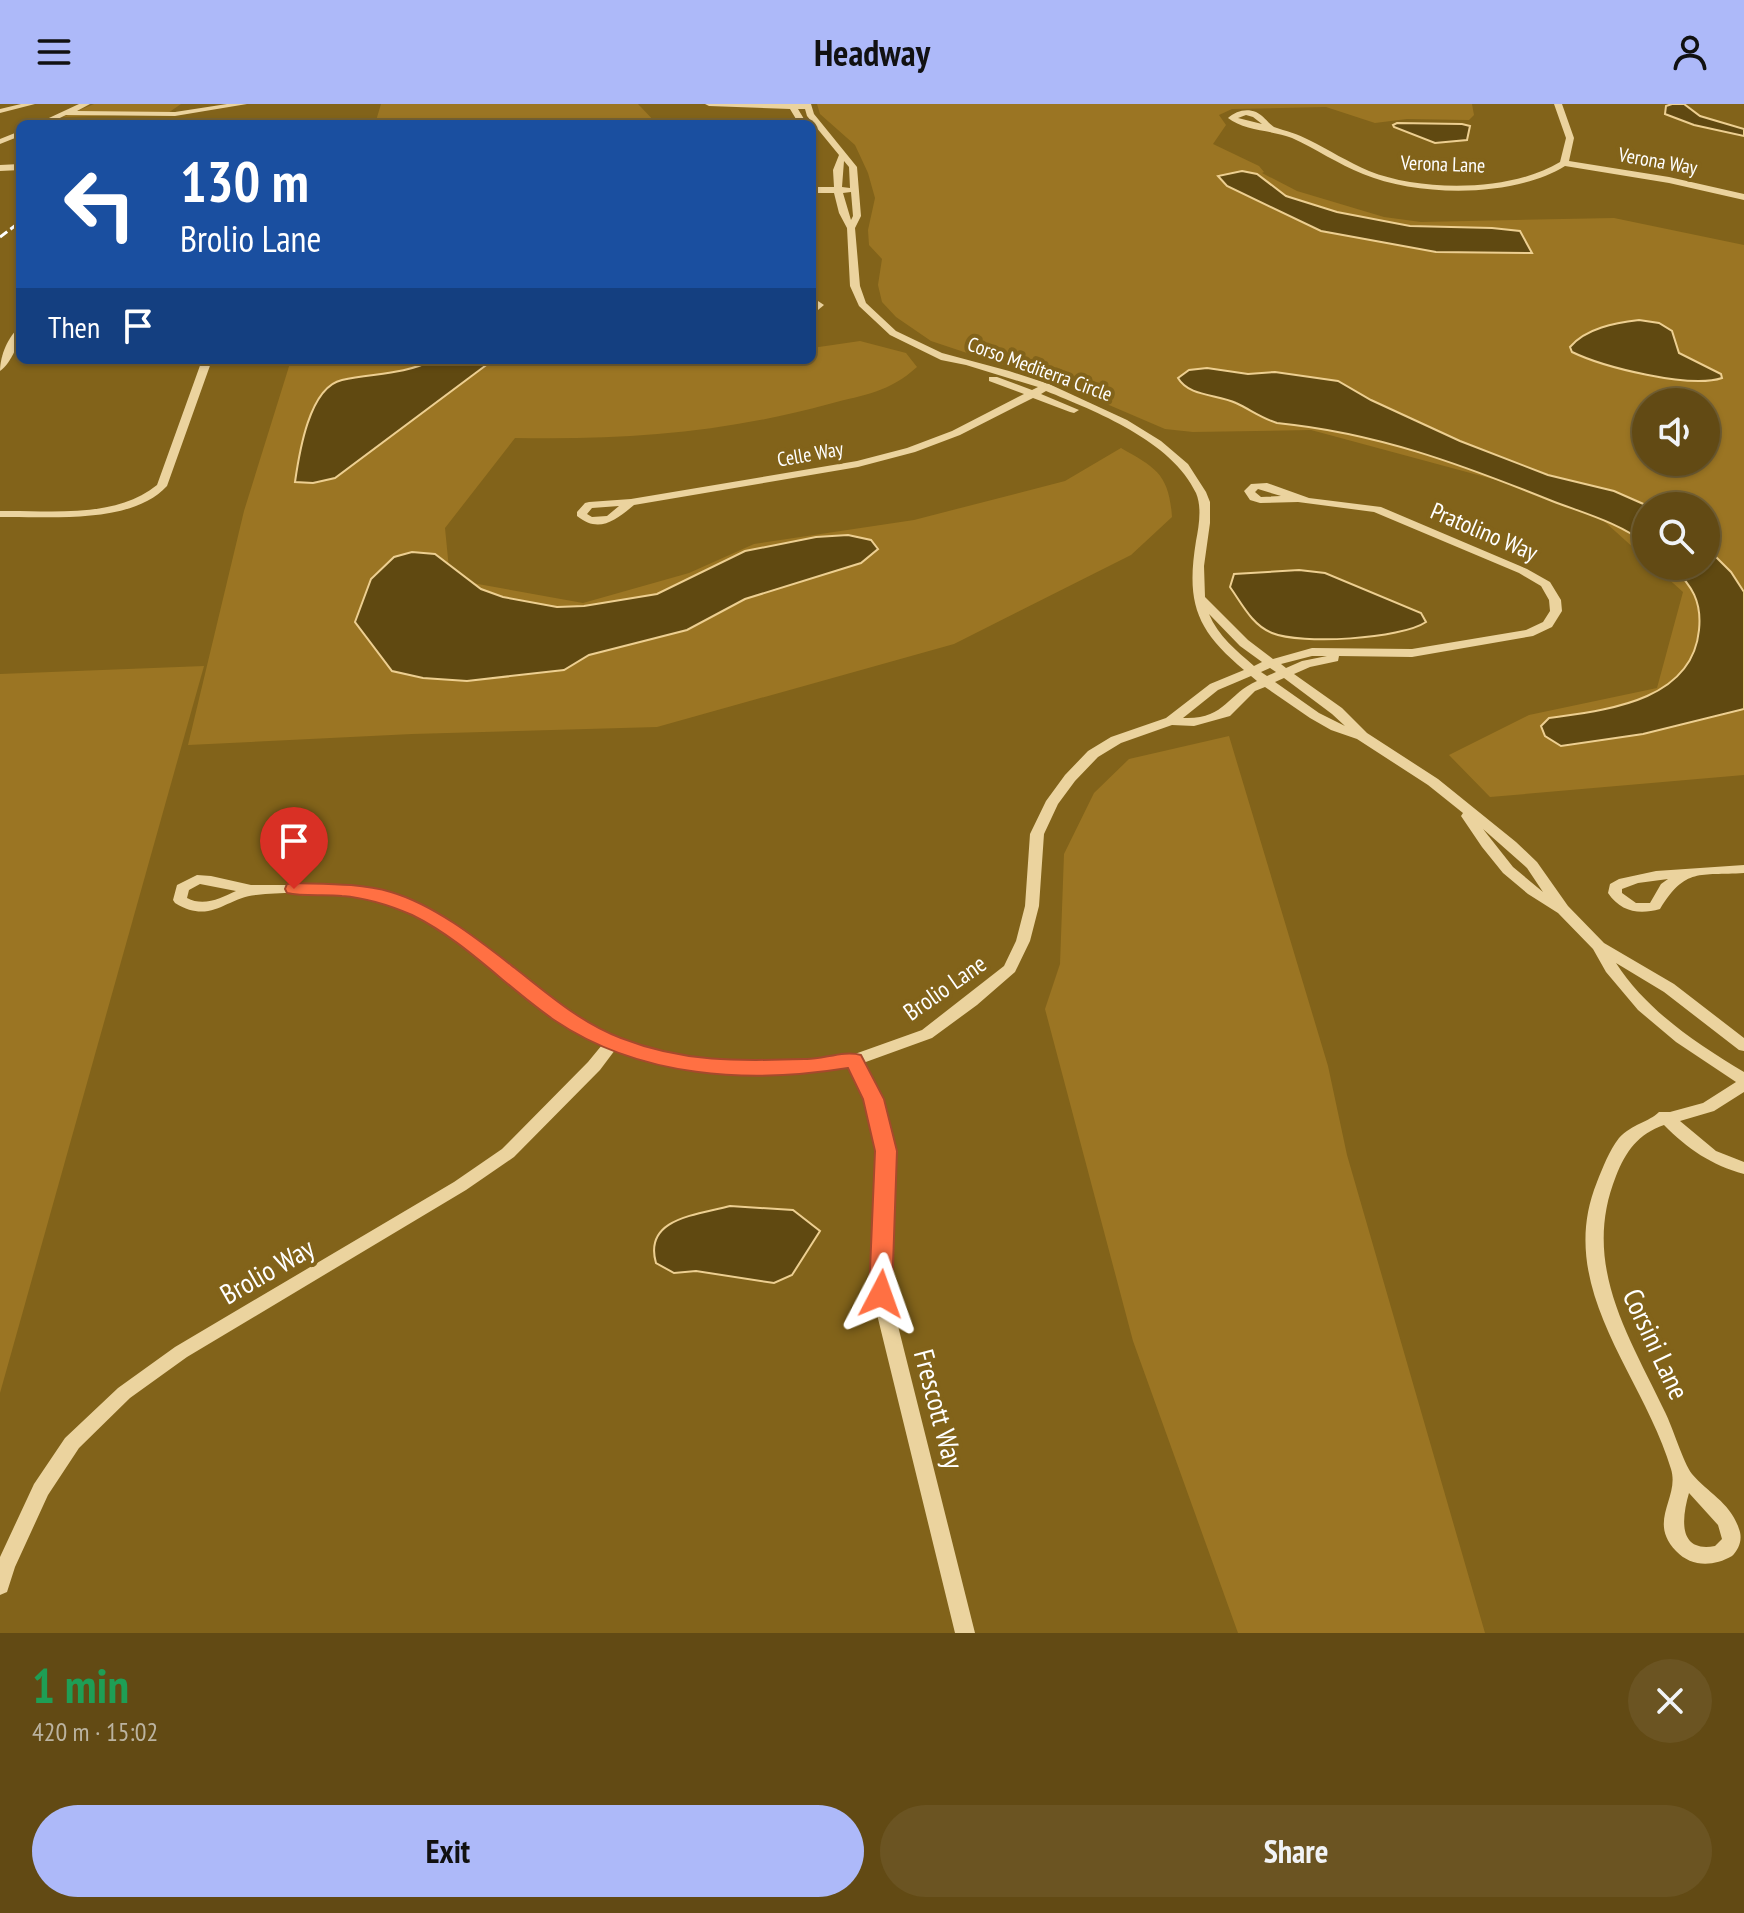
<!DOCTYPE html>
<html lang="en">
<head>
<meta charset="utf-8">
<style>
  :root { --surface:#624a14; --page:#6b5422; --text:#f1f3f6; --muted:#bbb3a0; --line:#766234; --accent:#adb9f9 }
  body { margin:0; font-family:"PT Sans Narrow",sans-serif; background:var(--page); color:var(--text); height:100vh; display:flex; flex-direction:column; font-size:30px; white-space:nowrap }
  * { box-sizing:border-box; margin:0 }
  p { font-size:26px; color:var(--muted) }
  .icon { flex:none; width:44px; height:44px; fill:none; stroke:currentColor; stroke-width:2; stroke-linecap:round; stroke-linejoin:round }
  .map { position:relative; height:1529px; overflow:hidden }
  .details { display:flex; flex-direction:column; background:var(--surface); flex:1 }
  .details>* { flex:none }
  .banner { position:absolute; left:16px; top:16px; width:800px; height:244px; border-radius:12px; box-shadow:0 2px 6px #0004,0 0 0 2px var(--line); background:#1a4fa0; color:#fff; overflow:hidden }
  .fabs { position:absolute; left:1632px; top:284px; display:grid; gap:16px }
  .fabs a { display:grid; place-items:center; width:88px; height:88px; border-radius:50%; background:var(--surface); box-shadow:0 2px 6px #0004,0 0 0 2px var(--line); font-size:40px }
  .pin { position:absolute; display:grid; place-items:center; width:68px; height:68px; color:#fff; margin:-82px -34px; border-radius:50% 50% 50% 0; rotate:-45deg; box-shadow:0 0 8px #0007 }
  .pin .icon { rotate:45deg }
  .me { position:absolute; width:88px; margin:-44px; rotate:4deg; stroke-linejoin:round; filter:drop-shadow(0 0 6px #0008) }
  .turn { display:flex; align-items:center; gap:28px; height:168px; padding:0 32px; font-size:36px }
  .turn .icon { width:104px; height:104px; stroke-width:2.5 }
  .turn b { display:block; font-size:56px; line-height:68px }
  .then { display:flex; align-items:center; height:76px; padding:0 32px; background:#0003; gap:16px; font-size:30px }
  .round { display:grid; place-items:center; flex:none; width:84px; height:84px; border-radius:42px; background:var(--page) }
  .headline { display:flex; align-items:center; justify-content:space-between; height:136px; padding:0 32px }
  h1 { font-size:48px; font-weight:800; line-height:60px; color:#1e9e55 }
  .primary-button { display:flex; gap:16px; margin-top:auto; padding:16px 32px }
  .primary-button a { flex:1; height:92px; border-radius:48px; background:var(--accent); color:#111; font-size:32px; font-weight:800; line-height:92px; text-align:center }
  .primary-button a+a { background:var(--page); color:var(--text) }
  header { display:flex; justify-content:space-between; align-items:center; height:104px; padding:0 32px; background:var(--accent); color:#111; font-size:36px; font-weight:800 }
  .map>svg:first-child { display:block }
</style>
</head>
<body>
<header><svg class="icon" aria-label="menu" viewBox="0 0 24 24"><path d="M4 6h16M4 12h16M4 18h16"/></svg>Headway<svg class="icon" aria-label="person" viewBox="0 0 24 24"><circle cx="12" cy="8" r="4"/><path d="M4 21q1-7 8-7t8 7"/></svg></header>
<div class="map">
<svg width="1744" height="1529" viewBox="0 0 1744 1529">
  <rect width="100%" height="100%" fill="#82631a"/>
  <g fill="#9b7523" fill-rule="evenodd">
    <path d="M94 0H181L168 9 63 13Z"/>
    <path d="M381 0H638L657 20H375Z"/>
    <path d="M817 0H1472L1474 11 1469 16 1407 15 1375 19 1326 3 1232 5 1219 11 1226 21 1213 40 1259 62 1264 68 1262 69 1297 87 1384 113 1421 118 1614 114 1744 141V671L1490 693 1449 651 1529 611 1657 584 1683 488 1654 462H1706V402H1646V455L1585 400 1311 326 1193 328 1165 325 1060 280 931 237 896 213 882 198 878 181 882 155 869 141 868 126 875 94 868 69 855 41 820 10ZM1646 298H1706V358H1646Z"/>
    <path d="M860 237 906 249 917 263C888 289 866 290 829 300 723 329 625 336 515 334L445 424 450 475 583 499 689 469 754 440 914 416 1065 377 1121 344C1156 364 1169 370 1172 413L1131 451 954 540 657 623 412 630 188 641 244 407 291 256H812V244Z"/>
    <path d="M204 562 0 1289V570Z"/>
    <path d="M1229 632 1328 962 1347 1051 1485 1529H1238L1133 1237 1045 905 1060 860 1064 750 1094 689 1129 655Z"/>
  </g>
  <g fill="#604911" stroke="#edcf91" stroke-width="2">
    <path d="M1672 0H1684L1700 12 1744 25V32L1694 21 1665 10 1666 2Z"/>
    <path d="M1397 19 1462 20 1470 22 1467 36 1435 39 1394 23 1393 21Z"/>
    <path d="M1242 67 1257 70 1286 92 1337 108 1410 122 1492 124 1520 127 1532 149 1436 148 1321 127 1227 82 1218 72Z"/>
    <path d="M1639 216 1659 219 1672 227 1679 249 1721 270 1722 274C1690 285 1603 263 1572 248L1570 243C1586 224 1615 219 1639 216Z"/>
    <path d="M433 256H493L335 374 313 379 295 378C299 350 309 283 342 276 374 269 403 271 433 256Z"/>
    <path d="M1207 264 1248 270 1275 268 1338 277 1371 296 1460 337 1548 371 1614 387 1648 402 1646 440C1620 419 1583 409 1552 397 1460 360 1377 329 1277 319 1261 314 1251 306 1236 299 1218 290 1189 293 1178 274L1189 266Z"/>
    <path d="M848 431 871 436 878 445 861 459 745 495 687 526 589 551 564 566 467 577 423 574 392 567 355 518 371 475 394 453 412 448 435 450 481 485 503 493 557 503 584 502 657 490 745 447 816 433Z"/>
    <path d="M1706 443 1731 468 1744 488V605L1643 630 1561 642 1545 632 1541 622 1549 614C1605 606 1692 598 1699 526 1702 497 1692 482 1672 462H1706Z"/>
    <path d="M1299 466 1325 469 1421 509 1426 518C1401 535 1301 541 1272 529 1252 521 1242 500 1230 483L1234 470Z"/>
    <path d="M730 1102 793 1106 820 1127 792 1171 774 1179 696 1167 674 1169 656 1159C643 1114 697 1111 730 1102Z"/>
  </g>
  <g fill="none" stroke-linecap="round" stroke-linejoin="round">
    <g fill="#ebd39e" fill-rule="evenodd">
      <path d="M21 0H35L0 9V5Z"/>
      <path d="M79 0H90L77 7 175 8 227 0H247L175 12 66 11 47 20H36Z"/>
      <path d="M705 0H811L814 10 857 63 861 112 855 124 860 182 866 199 896 227 942 249 1009 267 1049 280 1127 316 1161 337 1188 360 1206 388 1210 398V419L1204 462 1205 493 1248 536 1273 555 1312 544 1412 545 1526 526 1543 518 1550 507 1549 496 1541 482 1519 469 1374 408 1298 398 1260 399 1250 396 1244 387 1251 380 1267 379 1309 394 1381 403 1527 465 1550 478 1561 496 1562 507 1552 523 1533 532 1412 553 1339 552 1338 557 1310 563 1294 570 1342 604 1367 629 1438 675 1516 738 1537 758 1568 802 1604 839 1674 880 1744 934V947L1739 946 1664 888 1616 859C1647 907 1696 939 1744 968V988L1714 1007 1680 1017 1716 1047 1744 1058V1070C1711 1061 1688 1045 1664 1021 1638 1030 1626 1047 1616 1072 1581 1160 1628 1230 1665 1308 1673 1324 1683 1358 1692 1370 1708 1389 1731 1399 1739 1425 1743 1435 1739 1445 1732 1452 1713 1463 1691 1463 1676 1447 1647 1417 1680 1394 1671 1365 1643 1270 1554 1184 1597 1078 1603 1063 1609 1047 1619 1034 1632 1020 1649 1018 1659 1008H1670L1703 999 1736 978 1676 938 1638 906 1606 868 1593 845 1558 809 1528 790 1503 769 1482 743 1461 712 1463 709 1428 681 1357 635 1331 626 1310 614 1265 583 1255 587 1230 612 1194 622 1172 621 1121 639 1098 653 1075 677 1058 700 1044 730 1039 802 1030 837 1015 868 977 901 932 934 863 959 882 995 894 1047 890 1190 975 1529H955L872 1190 878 1047 866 995 849 962C792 971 732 974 675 964 655 960 635 952 615 946L600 966 514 1053 466 1086 187 1253 130 1294 79 1344 48 1391 15 1463 7 1488 0 1491V1453L34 1380 65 1334 118 1284 175 1243 454 1078 502 1045 588 958 602 941C587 932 569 924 554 914 490 867 425 795 341 791 314 789 283 788 256 791 225 794 211 821 175 799L173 796 177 781 197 771 211 772 251 781H343L392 790 428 806 506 860 567 908 617 935 673 953 720 960 813 957 852 951 922 926 1004 862 1016 837 1025 802 1030 730 1046 697 1065 671 1088 647 1111 633 1166 614 1210 580 1244 566C1196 526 1186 499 1196 437 1199 422 1202 403 1196 389 1172 337 1095 307 1046 287L1041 290 1079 306 1074 309 1070 308 1033 294 960 331 915 348 858 363 634 401C616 416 599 430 577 412V408L585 399 589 398 631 395 857 357 907 344 952 327 1024 290 989 277V273H997L1032 286 1038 283 966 261 941 256 890 231 859 202 850 182 847 124 839 109 834 89H812V83H834L833 66 839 51 807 12 805 5H798L807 20H799L790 5 709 2ZM844 57 849 63 850 84 842 83ZM851 88 853 112 851 116 843 89ZM1258 385 1281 392 1261 393 1255 388ZM619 402 607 412 592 413 587 410 592 404ZM1209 510 1240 542 1262 558 1254 562C1237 547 1218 532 1209 510ZM1312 552H1327L1302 557 1286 564 1281 560ZM1270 564 1276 568 1267 572 1261 568ZM1251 572 1257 577C1227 590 1225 616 1183 614L1218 586ZM1284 574 1332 610 1345 622 1319 609 1275 578ZM1483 725 1527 764 1543 788 1513 763ZM200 780 236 787C221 794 204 803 187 794L189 786ZM1689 1389 1718 1421 1722 1435 1715 1442C1677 1449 1682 1413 1689 1389Z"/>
      <path d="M1554 0H1562L1574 34 1569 57 1669 73 1744 90V96L1669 79 1565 62C1513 94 1419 93 1363 70 1338 60 1316 45 1292 34 1272 26 1244 27 1228 14 1236 7 1246 4 1256 8 1264 12 1269 20 1274 23 1286 27 1298 30 1309 36 1329 46 1348 58 1369 67 1422 88 1511 88 1560 58L1566 34ZM1246 11 1253 13 1262 20 1238 14Z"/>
      <path d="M20 27V32L0 40V35Z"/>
      <path d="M20 60V66L0 67V61Z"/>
      <path d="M812 193 824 201 812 211Z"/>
      <path d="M20 223C20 238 12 258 0 267 0 252 8 232 20 223Z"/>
      <path d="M202 256H212L167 382C131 421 50 412 0 413V407C51 406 116 415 157 381Z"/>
      <path d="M1744 761V769C1699 772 1686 763 1660 805 1639 811 1621 808 1608 789L1610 780 1619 775 1656 767ZM1668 775 1661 780 1650 799H1636L1622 789V785L1638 779Z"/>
    </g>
    <path stroke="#fff" stroke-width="3" stroke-dasharray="9 4" stroke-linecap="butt" d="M0 133 20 118"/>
  </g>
  <path fill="#ff7043" stroke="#a6492c" stroke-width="2" d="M294 779C326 780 360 779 391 788 435 801 479 836 515 864 548 890 581 919 621 934 685 959 740 957 807 955 824 955 844 946 861 951L884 995 897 1047 892 1190 889 1196 881 1199 873 1196 869 1190 875 1047 863 995 848 964C749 980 640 974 554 916 506 883 465 837 412 811 389 801 367 794 342 792 324 790 305 793 287 789L285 785 287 780Z"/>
  <g text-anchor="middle" stroke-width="8" stroke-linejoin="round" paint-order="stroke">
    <g font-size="20" fill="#fff" stroke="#82631a">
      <text transform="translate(1658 57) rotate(10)" y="7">Verona Way</text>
      <text transform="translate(1443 60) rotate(2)" y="7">Verona Lane</text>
      <text transform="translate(1040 265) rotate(20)" y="7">Corso Mediterra Circle</text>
      <text transform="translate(810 350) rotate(-10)" y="7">Celle Way</text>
    </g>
    <g font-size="24" fill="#fff" stroke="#82631a">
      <text transform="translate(1484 428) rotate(23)" y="8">Pratolino Way</text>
      <text transform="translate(945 884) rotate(-35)" y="8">Brolio Lane</text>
    </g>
    <g font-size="28" fill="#fff" stroke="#82631a">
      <text transform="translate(267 1167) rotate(-30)" y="10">Brolio Way</text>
      <text transform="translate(1656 1240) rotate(65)" y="10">Corsini Lane</text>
      <text transform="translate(939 1305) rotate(75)" y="10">Frescott Way</text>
    </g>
  </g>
</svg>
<div class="fabs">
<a><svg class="icon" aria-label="sound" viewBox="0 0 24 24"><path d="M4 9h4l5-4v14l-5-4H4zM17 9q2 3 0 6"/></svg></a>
<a><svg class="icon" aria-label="search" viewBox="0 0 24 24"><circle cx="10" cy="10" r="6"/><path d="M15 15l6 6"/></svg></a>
</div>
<div class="pin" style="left:294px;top:785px;background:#d93025"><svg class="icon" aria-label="arrive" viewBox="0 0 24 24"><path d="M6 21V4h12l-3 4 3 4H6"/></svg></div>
<svg class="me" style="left:881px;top:1190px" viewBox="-20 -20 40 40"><path d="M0-17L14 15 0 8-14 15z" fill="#ff7043" stroke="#fff" stroke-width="4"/></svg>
<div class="banner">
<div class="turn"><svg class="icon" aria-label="left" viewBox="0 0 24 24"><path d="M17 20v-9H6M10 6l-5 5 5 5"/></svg><div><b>130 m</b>Brolio Lane</div></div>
<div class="then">Then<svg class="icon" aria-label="arrive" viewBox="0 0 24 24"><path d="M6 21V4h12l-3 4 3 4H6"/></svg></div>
</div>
</div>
<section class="details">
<div class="headline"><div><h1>1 min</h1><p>420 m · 15:02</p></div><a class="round"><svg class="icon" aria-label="close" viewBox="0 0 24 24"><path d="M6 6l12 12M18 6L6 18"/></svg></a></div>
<div class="primary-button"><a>Exit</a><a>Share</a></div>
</section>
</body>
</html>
